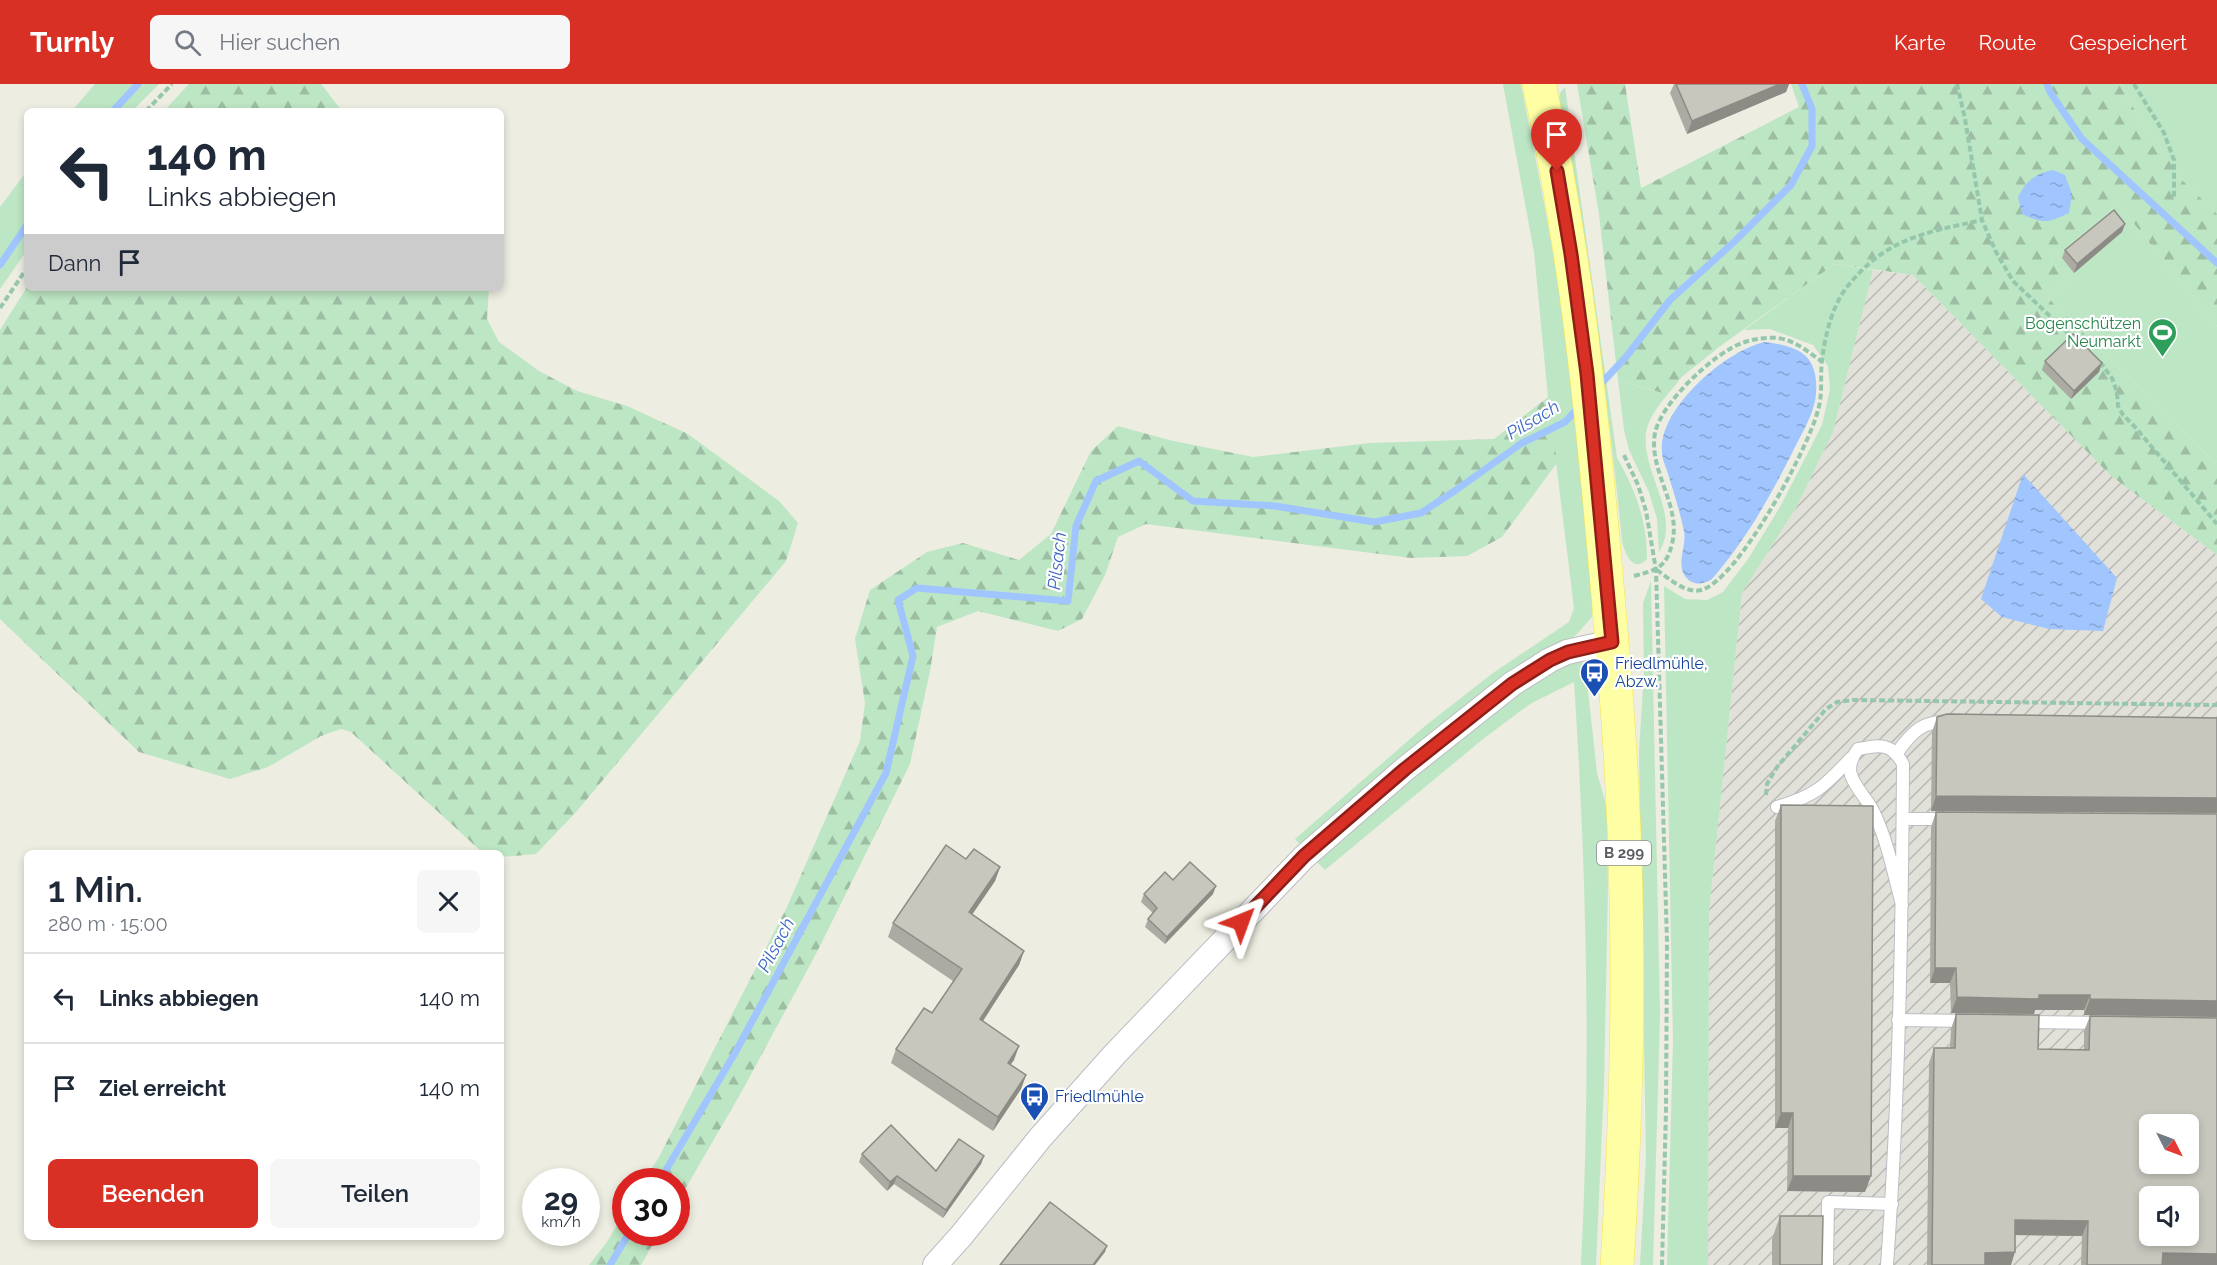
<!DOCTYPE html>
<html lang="de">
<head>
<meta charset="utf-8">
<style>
  :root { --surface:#fff; --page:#f6f6f7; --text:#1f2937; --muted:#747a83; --line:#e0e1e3; --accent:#d93025 }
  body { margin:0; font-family:Raleway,sans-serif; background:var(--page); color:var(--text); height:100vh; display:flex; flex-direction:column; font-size:22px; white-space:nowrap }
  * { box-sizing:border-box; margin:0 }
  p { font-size:20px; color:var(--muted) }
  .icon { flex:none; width:33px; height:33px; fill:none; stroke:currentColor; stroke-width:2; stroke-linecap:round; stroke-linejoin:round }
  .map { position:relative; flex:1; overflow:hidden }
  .details { position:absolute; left:24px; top:766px; width:480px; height:390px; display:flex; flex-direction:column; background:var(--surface); border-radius:9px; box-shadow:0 3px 9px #0003 }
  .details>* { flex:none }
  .banner { position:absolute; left:24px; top:24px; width:480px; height:183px; border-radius:9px; box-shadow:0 3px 9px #0003; background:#fff; color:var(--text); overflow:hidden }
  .needle { width:39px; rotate:132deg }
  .fabs { position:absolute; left:2139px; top:1030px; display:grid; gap:12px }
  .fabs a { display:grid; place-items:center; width:60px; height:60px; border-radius:9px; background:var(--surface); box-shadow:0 3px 9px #0003; font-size:30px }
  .speed { position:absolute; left:522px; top:1084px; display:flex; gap:12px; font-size:30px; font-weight:700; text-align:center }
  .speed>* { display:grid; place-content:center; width:78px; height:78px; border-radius:50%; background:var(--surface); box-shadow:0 3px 9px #0003; line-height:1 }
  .speed small { font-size:15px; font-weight:400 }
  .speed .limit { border:9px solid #d22; background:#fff; color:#111 }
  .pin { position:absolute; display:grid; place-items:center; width:51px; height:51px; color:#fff; margin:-62px -26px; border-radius:50% 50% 50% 0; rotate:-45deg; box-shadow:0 0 6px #0007 }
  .pin .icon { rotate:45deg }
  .me { position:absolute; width:66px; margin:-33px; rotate:44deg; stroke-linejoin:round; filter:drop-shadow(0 0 4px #0008) }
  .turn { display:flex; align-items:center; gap:21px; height:126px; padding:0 24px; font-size:27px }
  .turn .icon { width:78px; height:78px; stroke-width:2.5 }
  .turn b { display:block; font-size:42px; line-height:51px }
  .then { display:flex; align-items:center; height:57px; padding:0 24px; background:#0003; gap:12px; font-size:22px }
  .round { display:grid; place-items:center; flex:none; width:63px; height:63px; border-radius:9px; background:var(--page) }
  .summary { display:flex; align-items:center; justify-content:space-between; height:102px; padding:0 24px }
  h1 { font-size:36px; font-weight:600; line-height:45px }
  .cta { display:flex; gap:12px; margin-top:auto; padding:12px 24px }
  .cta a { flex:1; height:69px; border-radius:9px; background:var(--accent); color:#fff; font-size:24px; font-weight:600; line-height:69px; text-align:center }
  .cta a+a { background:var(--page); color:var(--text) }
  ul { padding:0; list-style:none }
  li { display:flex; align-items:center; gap:18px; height:90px; padding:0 24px; border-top:2px solid var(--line) }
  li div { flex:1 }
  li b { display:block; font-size:22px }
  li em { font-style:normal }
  header { display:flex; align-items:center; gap:36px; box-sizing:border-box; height:84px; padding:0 30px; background:var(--accent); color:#fff }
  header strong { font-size:28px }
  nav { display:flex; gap:33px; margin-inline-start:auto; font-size:21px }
  .search { width:420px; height:54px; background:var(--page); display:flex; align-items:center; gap:15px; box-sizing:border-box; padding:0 21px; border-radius:9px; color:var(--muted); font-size:22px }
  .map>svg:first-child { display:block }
</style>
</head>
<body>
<header>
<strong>Turnly</strong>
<div class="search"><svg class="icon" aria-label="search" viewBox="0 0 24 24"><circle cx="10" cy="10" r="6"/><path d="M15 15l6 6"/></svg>Hier suchen</div>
<nav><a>Karte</a><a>Route</a><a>Gespeichert</a></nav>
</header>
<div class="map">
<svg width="2217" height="1181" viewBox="0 0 2217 1181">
  <defs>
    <pattern id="industrial-furrows" width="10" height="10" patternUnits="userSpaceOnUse" patternTransform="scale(1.5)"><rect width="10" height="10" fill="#e1e0d9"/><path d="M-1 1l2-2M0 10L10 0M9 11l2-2" fill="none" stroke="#b9b9b4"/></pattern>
    <pattern id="forest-firs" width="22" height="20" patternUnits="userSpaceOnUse" patternTransform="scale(1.5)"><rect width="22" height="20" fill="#bde6c4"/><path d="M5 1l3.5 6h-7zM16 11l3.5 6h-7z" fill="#9dbea3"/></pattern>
    <pattern id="water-ripples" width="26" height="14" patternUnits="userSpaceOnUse" patternTransform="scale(1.5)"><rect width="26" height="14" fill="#a0c5ff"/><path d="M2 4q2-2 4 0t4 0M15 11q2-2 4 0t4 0" fill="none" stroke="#85a3d2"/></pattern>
  </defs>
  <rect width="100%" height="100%" fill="#edede1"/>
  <path fill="url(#industrial-furrows)" fill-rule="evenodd" d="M1873 186 1913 191 2110 391 2217 471V1181H1708L1709 828 1742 509 1797 422 1833 348ZM2150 1041H2188V1080H2150ZM2150 1113H2188V1152H2150Z"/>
  <g fill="#bde6c4">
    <path d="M95 0H159L132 27H72Z"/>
    <path d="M1503 0H1521C1536 77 1552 155 1563 233 1577 327 1584 423 1593 517L1592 533 1576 551 1302 763 1295 755 1425 642 1493 589 1569 538 1574 524 1548 313 1534 168Z"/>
    <path d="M2120 0H2217V130L2183 97 2136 28Z"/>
    <path d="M1565 3 1617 374C1636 407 1647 437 1647 475 1633 490 1625 469 1622 457 1608 309 1585 162 1559 15L1560 9Z"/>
    <path d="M27 87V166L0 205V123Z"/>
    <path d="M2118 120 2217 242V378L2212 376 2048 214 2066 196 2051 175Z"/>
    <path d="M1835 180 1873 186 1833 348 1797 422 1742 509 1709 828 1708 1181H1667L1673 958 1664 502 1685 515 1707 516 1723 508 1748 475 1780 423 1822 341 1830 305 1828 282 1813 261 1770 245 1744 246Z"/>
    <path d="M1681 294C1669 310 1649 329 1646 349 1641 389 1682 431 1659 468L1657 435 1649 408 1629 366 1624 346 1618 296 1661 309Z"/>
    <path d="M1651 497 1660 931 1653 1181H1640L1646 1074 1639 667 1644 588 1643 519Z"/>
    <path d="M1576 577 1585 579 1597 689 1607 724 1608 802 1604 1001 1596 1181H1581C1591 987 1587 792 1574 598L1530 620 1483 655 1325 786 1316 777 1448 662 1545 589Z"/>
  </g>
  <g fill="url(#forest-firs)">
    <path d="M189 0H321L342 27H164Z"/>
    <path d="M1577 0H1625L1641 104 1799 23 1791 0H2120L2136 28 2183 97 2217 130V242L2118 120 2051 175 2066 196 2048 214 2212 376 2217 378V471L2110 391 1913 191 1835 180 1719 263 1662 309 1618 296 1599 130Z"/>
    <path d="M27 203 489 204 487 235 499 258 539 287 577 307 627 322 688 350 779 417 798 439 786 477 577 727 536 770 501 773V770L483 769 351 648 341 645 321 652 268 683 230 695 139 668 0 535V246Z"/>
    <path d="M1548 313 1557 379 1502 453 1467 472 1411 474 1146 440 1118 453 1105 491 1082 535 1058 547 978 527 937 543 930 587 910 680 817 868 742 1007 677 1119 676 1098H643L659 1073 786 825 860 657 865 619 855 555 870 506 927 468 963 459 1019 476 1051 450 1091 367 1118 342 1169 356 1253 373 1369 359 1494 355Z"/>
    <path d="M625 1127 626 1149H659L641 1181H589L607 1158Z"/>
  </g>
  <g fill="url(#water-ripples)">
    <path d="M2053 86 2065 91 2072 110 2069 129C2048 139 2043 140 2022 130L2018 113C2026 97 2036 89 2053 86Z"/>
    <path d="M1765 258C1781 260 1805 264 1812 281 1817 291 1817 306 1815 317 1812 331 1804 346 1797 359 1774 406 1747 455 1712 495 1703 501 1692 502 1685 492 1676 479 1687 461 1684 447 1680 428 1674 409 1668 390 1666 383 1662 375 1662 368 1658 325 1726 266 1765 258Z"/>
    <path d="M2023 390 2117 494 2103 547 2049 545 2002 533 1981 515Z"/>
  </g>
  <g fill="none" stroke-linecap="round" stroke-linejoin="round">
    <g stroke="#a0c5ff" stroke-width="7">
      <path d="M2047 0 2050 8 2082 55 2217 179"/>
      <path d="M113 27 138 0"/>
      <path d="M0 181 27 141"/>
      <path d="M1598 303 1626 273 1670 216 1734 158 1791 101 1812 62V25L1802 0"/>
      <path d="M659 1098 735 969 886 689 913 572 898 516 917 504 1068 517 1076 442 1096 397 1139 377 1193 417 1275 422 1374 438 1421 429 1456 406 1522 359 1565 338 1580 322"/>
      <path d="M610 1181 629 1149"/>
    </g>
    <defs>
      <g id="lane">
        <path d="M1897 669C1913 646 1923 637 1952 637"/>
        <path d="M1777 723C1815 712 1824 703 1851 674"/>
        <path d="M1903 735H1950"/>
        <path d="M1898 936 1970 937"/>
        <path d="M2023 938 2102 939"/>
        <path d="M1827 1181 1828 1118 1892 1120"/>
        <path d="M1887 1181C1899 1015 1902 847 1903 680 1891 658 1880 661 1858 665 1852 673 1848 681 1851 691 1856 706 1869 716 1875 731 1888 759 1894 791 1902 821"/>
      </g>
      <path id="street" d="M935 1181 961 1152 1040 1054 1115 970 1304 773 1405 685 1512 600 1550 576 1567 568 1612 558"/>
      <path id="primary" d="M1539 0C1574 158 1591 318 1605 478 1615 589 1624 700 1626 811 1629 934 1625 1058 1617 1181"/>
    </defs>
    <use href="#lane" stroke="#bcbdc3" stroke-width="14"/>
    <use href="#street" stroke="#bcbdc3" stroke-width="26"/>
    <use href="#primary" stroke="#f5e353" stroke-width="34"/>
    <g stroke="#95c7ac" stroke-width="4" stroke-dasharray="6 3" stroke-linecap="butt">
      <path d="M1957 0 1965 35 1982 136 1996 168 2013 197 2074 255"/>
      <path d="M2134 0 2164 49 2174 76V114"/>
      <path d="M146 27 172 0"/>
      <path d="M0 224 27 184"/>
      <path d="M2100 278 2112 294 2117 308 2118 322 2123 331 2135 343 2217 440"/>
      <path d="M1624 371 1638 401 1646 427 1656 486 1667 858 1666 1026 1662 1181"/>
      <path d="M1657 486C1668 494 1686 510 1701 506 1738 497 1809 363 1818 326 1823 310 1820 292 1822 276 1825 252 1832 222 1847 203 1886 154 1924 149 1982 136"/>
      <path d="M1634 492C1656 486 1666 484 1672 460 1682 422 1648 387 1655 349 1661 319 1714 269 1742 259 1753 255 1766 253 1778 254 1796 257 1807 267 1821 277"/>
      <path d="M1766 711 1767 700 1777 683 1826 625 1837 618 1853 616 2217 621"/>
    </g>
    <use href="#lane" stroke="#fff" stroke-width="12"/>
    <use href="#street" stroke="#fff" stroke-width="24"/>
    <use href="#primary" stroke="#feffa5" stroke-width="33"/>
  </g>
  <g fill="#acaba3">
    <path d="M1674 0H1789L1786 8 1687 50 1670 9Z"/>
    <path d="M2125 140 2122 148 2074 189 2062 174 2065 166Z"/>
    <path d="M2045 277 2099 288 2071 315 2042 286Z"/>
    <path d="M1937 633 2217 634V729L1931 727 1932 648Z"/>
    <path d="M1781 721 1865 1108 1787 1107 1788 1044H1775V737Z"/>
    <path d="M1936 728 2217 730V933L2084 931V926H2035L2034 930 1951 929 1950 899H1930L1931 743Z"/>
    <path d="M1000 783 995 797 972 831 1024 867 1019 881 983 937 1014 976 1010 980 1026 991 1021 1005 993 1047 891 979 896 965 932 929 953 897 888 853 893 839Z"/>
    <path d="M1173 796 1213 810 1165 860 1145 843 1148 835 1153 829 1141 818 1144 810Z"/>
    <path d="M1956 930 2038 965H2084V947L2090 932 2217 1181H2081L2082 1152 2015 1151 2011 1181H1927L1929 979 1934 964H1950L1951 945Z"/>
    <path d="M862 1070 936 1087 984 1072 981 1080 943 1134 894 1100 887 1107 859 1078Z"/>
    <path d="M1780 1132 1822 1181H1772V1155Z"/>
  </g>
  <g fill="#8c8b85">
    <path d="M1780 0H1789L1786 8 1687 50 1692 37Z"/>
    <path d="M2125 140 2122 148 2074 189 2077 180Z"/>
    <path d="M2102 279 2099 288 2071 315 2074 307Z"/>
    <path d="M1936 712 2217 714V729L1931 727Z"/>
    <path d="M1000 783 995 797 964 842 969 828Z"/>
    <path d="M1216 802 1213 810 1165 860 1167 853Z"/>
    <path d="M1024 867 1019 881 975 949 980 935Z"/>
    <path d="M1935 884H1956L1950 899H1930Z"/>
    <path d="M2039 911H2090L2084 926H2035L2034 930 1951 929 1957 913Z"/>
    <path d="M2090 915 2217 917V933L2084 931Z"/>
    <path d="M1019 962 1014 976 1002 993 1008 979Z"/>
    <path d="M1026 991 1021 1005 993 1047 998 1033Z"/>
    <path d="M1781 1029H1793L1788 1044H1775Z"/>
    <path d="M984 1072 981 1080 943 1134 946 1126Z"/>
    <path d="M897 1092 894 1100 887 1107 890 1098Z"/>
    <path d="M1793 1092H1871L1865 1108 1787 1107Z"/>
    <path d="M2015 1136 2088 1137 2082 1152 2009 1151Z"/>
    <path d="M1107 1162 1105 1168 1095 1181H1093Z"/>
    <path d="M2015 1168 2011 1181H1980L1985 1169Z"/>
    <path d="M2163 1169 2217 1170V1181H2158Z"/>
  </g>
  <g fill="#c8c7be" stroke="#8c8b85" stroke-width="1.5" fill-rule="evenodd">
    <path d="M1676 0H1780L1692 37Z"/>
    <path d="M2114 126 2125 140 2077 180 2065 166Z"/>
    <path d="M2073 250 2102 279 2074 307 2045 277Z"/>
    <path d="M1947 630 2217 634V714L1936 712 1937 633Z"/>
    <path d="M1781 721 1873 722 1871 1092H1793V1029H1781Z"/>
    <path d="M1936 728 2217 730V917L2090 915V911H2039V915L1957 913 1956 884H1935Z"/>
    <path d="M946 761 966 775 974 765 1000 783 969 828 1024 867 980 935 1019 962 1008 979 1026 991 998 1033 896 965 924 924 932 929 962 885 893 839Z"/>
    <path d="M1190 778 1216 802 1167 853 1148 835 1157 824 1144 810 1165 788 1173 796Z"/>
    <path d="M1956 930 2039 931 2038 965 2089 966 2090 932 2217 934V1170L2163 1169 2162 1181H2087L2088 1137 2015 1136V1168L1985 1169V1181H1932L1934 964H1955ZM2150 1041H2188V1080H2150ZM2150 1113H2188V1152H2150Z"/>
    <path d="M891 1041 936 1087 959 1055 984 1072 946 1126 897 1092 890 1098 862 1070Z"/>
    <path d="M1050 1118 1107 1162 1093 1181H1000Z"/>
    <path d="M1780 1132H1823L1822 1181H1780Z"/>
  </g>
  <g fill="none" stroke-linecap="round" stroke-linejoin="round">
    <defs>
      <path id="route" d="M1241 838 1304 772 1405 685 1512 600 1550 576 1568 568 1612 558 1587 290 1571 170 1557 87"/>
    </defs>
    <use href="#route" stroke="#8d1f18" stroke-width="15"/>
    <use href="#route" stroke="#d93025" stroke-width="10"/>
  </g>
  <defs>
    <symbol id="stadium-pin" viewBox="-11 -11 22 30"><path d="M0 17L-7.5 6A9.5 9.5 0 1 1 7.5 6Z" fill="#2e9e5b" stroke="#fff"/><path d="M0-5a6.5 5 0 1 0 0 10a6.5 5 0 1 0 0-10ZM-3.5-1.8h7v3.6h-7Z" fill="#fff"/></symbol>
    <symbol id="bus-pin" viewBox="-11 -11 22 30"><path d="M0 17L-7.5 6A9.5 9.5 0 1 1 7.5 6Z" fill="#1a4fb4" stroke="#fff"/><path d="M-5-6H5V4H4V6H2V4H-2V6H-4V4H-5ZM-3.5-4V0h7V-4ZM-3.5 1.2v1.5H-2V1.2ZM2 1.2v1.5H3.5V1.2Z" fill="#fff"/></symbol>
  </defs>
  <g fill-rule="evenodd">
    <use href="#stadium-pin" x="2146" y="232" width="33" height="45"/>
    <use href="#bus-pin" x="1578" y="572" width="33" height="45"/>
    <use href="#bus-pin" x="1018" y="996" width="33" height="45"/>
  </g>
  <g text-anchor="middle" stroke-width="4.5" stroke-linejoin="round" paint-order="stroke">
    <rect fill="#fff" stroke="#8c8d92" stroke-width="1.5" x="1597" y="757" width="54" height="24" rx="4.5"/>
    <g font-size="15" font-weight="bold" fill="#5a5c63">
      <text x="1624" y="774">B 299</text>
    </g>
    <g font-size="16" fill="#27864d" stroke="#fff" text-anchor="end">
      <text x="2141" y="245">Bogenschützen<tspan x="2141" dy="18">Neumarkt</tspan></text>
    </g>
    <g font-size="16" fill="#164399" stroke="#fff" text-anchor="start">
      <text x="1615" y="585">Friedlmühle,<tspan x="1615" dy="18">Abzw.</tspan></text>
      <text x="1055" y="1018">Friedlmühle</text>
    </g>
    <g font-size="18" font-style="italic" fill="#3f69c5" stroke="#fff">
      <text transform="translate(1533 336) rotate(-31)" y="6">Pilsach</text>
      <text transform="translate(1057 477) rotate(-84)" y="6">Pilsach</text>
      <text transform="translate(776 861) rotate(-62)" y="6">Pilsach</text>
    </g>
  </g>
</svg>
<div class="fabs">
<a><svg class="needle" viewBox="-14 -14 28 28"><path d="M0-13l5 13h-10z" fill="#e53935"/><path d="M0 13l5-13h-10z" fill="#747a83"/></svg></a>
<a><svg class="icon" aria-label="sound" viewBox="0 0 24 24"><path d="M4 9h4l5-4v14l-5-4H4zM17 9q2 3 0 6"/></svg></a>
</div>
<div class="speed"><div>29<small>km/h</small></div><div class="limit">30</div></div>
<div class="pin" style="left:1557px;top:87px;background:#d93025"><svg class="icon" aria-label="arrive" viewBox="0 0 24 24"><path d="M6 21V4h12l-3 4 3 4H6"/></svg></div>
<svg class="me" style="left:1241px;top:838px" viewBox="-20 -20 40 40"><path d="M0-17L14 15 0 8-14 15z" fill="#d93025" stroke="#fff" stroke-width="4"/></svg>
<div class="banner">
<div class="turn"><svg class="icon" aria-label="left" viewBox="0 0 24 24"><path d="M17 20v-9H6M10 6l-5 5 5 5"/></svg><div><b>140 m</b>Links abbiegen</div></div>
<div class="then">Dann<svg class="icon" aria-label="arrive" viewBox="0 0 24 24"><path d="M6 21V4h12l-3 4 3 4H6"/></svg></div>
</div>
<section class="details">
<div class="summary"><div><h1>1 Min.</h1><p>280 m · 15:00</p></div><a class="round"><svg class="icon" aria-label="close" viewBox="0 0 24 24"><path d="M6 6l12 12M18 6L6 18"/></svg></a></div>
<ul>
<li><svg class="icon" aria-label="left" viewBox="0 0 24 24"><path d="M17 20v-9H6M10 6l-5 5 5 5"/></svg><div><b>Links abbiegen</b></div><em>140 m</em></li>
<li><svg class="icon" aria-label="arrive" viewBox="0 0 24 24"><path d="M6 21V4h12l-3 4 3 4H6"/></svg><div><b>Ziel erreicht</b></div><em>140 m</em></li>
</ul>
<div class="cta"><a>Beenden</a><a>Teilen</a></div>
</section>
</div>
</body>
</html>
